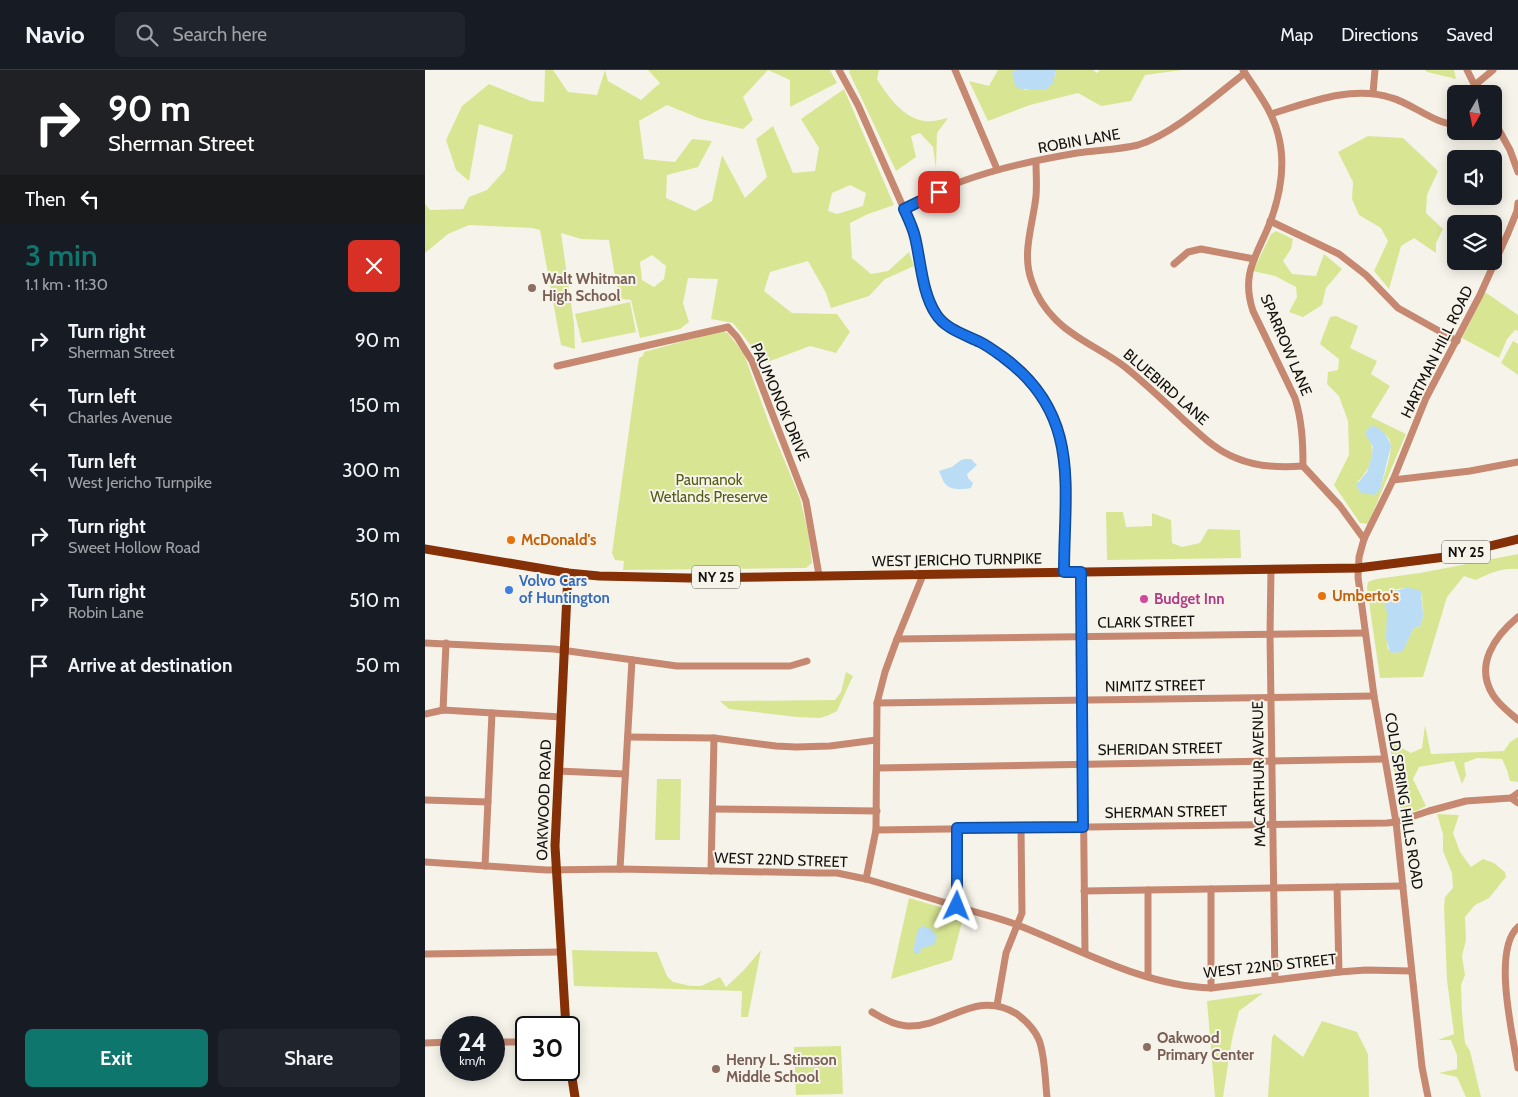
<!DOCTYPE html>
<html lang="en">
<head>
<meta charset="utf-8">
<style>
  :root { --surface:#171b24; --page:#20242c; --text:#f1f3f6; --muted:#9ea1a6; --line:#363941; --accent:#0f766e }
  body { margin:0; font-family:Cabin,sans-serif; background:var(--page); color:var(--text); height:100vh; display:flex; flex-direction:column; font-size:19px; white-space:nowrap }
  * { box-sizing:border-box; margin:0 }
  p { font-size:16px; color:var(--muted) }
  .icon { flex:none; width:28px; height:28px; fill:none; stroke:currentColor; stroke-width:2; stroke-linecap:round; stroke-linejoin:round }
  .map { position:relative; flex:1; overflow:hidden }
  .details { display:flex; flex-direction:column; background:var(--surface); width:425px }
  .details>* { flex:none }
  .guide { background:#202124; color:#fff; overflow:hidden }
  .needle { width:32px; rotate:189deg }
  .tools { position:absolute; left:1022px; top:15px; display:grid; gap:10px }
  .tools a { display:grid; place-items:center; width:55px; height:55px; border-radius:8px; background:var(--surface); box-shadow:0 2px 12px #0003; font-size:25px }
  .speed { position:absolute; left:15px; top:946px; display:flex; gap:10px; font-size:25px; font-weight:700; text-align:center }
  .speed>* { display:grid; place-content:center; width:65px; height:65px; border-radius:50%; background:var(--surface); box-shadow:0 2px 12px #0003; line-height:1 }
  .speed small { font-size:12px; font-weight:400 }
  .speed .limit { border:2px solid #111; border-radius:8px; background:#fff; color:#111 }
  .pin { position:absolute; display:grid; place-items:center; width:42px; height:42px; color:#fff; margin:-21px; border-radius:10px; box-shadow:0 2px 8px #0006 }
  .me { position:absolute; width:55px; margin:-28px; rotate:2deg; stroke-linejoin:round; filter:drop-shadow(0 0 4px #0008) }
  .turn { display:flex; align-items:center; gap:18px; height:105px; padding:0 25px; font-size:22px }
  .turn .icon { width:65px; height:65px; stroke-width:2.5 }
  .turn b { display:block; font-size:35px; line-height:42px }
  .then { display:flex; align-items:center; height:48px; padding:0 25px; background:#0003; gap:10px; font-size:19px }
  .round { display:grid; place-items:center; flex:none; width:52px; height:52px; border-radius:8px; background:var(--page) }
  .overview { display:flex; align-items:center; justify-content:space-between; height:85px; padding:0 25px }
  h1 { font-size:30px; font-weight:600; line-height:38px; color:var(--accent) }
  .button { display:flex; gap:10px; margin-top:auto; padding:10px 25px }
  .button a { flex:1; height:58px; border-radius:8px; background:var(--accent); color:#fff; font-size:20px; font-weight:600; line-height:58px; text-align:center }
  .button a+a { background:var(--page); color:var(--text) }
  ul { padding:0; list-style:none }
  li { display:flex; align-items:center; gap:15px; height:65px; padding:0 25px }
  li div { flex:1 }
  li b { display:block; font-size:19px }
  li em { font-style:normal }
  header { display:flex; align-items:center; gap:30px; box-sizing:border-box; height:70px; padding:0 25px; background:var(--surface); border-bottom:1px solid var(--line) }
  header strong { font-size:24px }
  nav { display:flex; gap:28px; margin-inline-start:auto; font-size:18px }
  .search { width:350px; height:45px; background:var(--page); display:flex; align-items:center; gap:12px; box-sizing:border-box; padding:0 18px; border-radius:8px; color:var(--muted); font-size:19px }
  main { display:flex; flex:1; min-height:0 }
  .map>svg:first-child { display:block }
</style>
</head>
<body>
<header>
<strong>Navio</strong>
<div class="search"><svg class="icon" aria-label="search" viewBox="0 0 24 24"><circle cx="10" cy="10" r="6"/><path d="M15 15l6 6"/></svg>Search here</div>
<nav><a>Map</a><a>Directions</a><a>Saved</a></nav>
</header>
<main>
<section class="details">
<div class="guide">
<div class="turn"><svg class="icon" aria-label="right" viewBox="0 0 24 24"><path d="M7 20v-9h11M14 6l5 5-5 5"/></svg><div><b>90 m</b>Sherman Street</div></div>
<div class="then">Then<svg class="icon" aria-label="left" viewBox="0 0 24 24"><path d="M17 20v-9H6M10 6l-5 5 5 5"/></svg></div>
</div>
<div class="overview"><div><h1>3 min</h1><p>1.1 km · 11:30</p></div><a class="round" style="background:#d93025;color:#fff"><svg class="icon" aria-label="close" viewBox="0 0 24 24"><path d="M6 6l12 12M18 6L6 18"/></svg></a></div>
<ul>
<li><svg class="icon" aria-label="right" viewBox="0 0 24 24"><path d="M7 20v-9h11M14 6l5 5-5 5"/></svg><div><b>Turn right</b><p>Sherman Street</p></div><em>90 m</em></li>
<li><svg class="icon" aria-label="left" viewBox="0 0 24 24"><path d="M17 20v-9H6M10 6l-5 5 5 5"/></svg><div><b>Turn left</b><p>Charles Avenue</p></div><em>150 m</em></li>
<li><svg class="icon" aria-label="left" viewBox="0 0 24 24"><path d="M17 20v-9H6M10 6l-5 5 5 5"/></svg><div><b>Turn left</b><p>West Jericho Turnpike</p></div><em>300 m</em></li>
<li><svg class="icon" aria-label="right" viewBox="0 0 24 24"><path d="M7 20v-9h11M14 6l5 5-5 5"/></svg><div><b>Turn right</b><p>Sweet Hollow Road</p></div><em>30 m</em></li>
<li><svg class="icon" aria-label="right" viewBox="0 0 24 24"><path d="M7 20v-9h11M14 6l5 5-5 5"/></svg><div><b>Turn right</b><p>Robin Lane</p></div><em>510 m</em></li>
<li><svg class="icon" aria-label="arrive" viewBox="0 0 24 24"><path d="M6 21V4h12l-3 4 3 4H6"/></svg><div><b>Arrive at destination</b></div><em>50 m</em></li>
</ul>
<div class="button"><a>Exit</a><a>Share</a></div>
</section>
<div class="map">
<svg width="1093" height="1027" viewBox="0 0 1093 1027">
  <rect width="100%" height="100%" fill="#f6f4ea"/>
  <g fill="#d8e693" fill-rule="evenodd">
    <path d="M120 0H128L143 22 172 25 180 0 183 11 216 30 235 13 223 0H405L412 13 365 37V10L343 0 318 27 328 50 318 59 276 49 242 35 214 51 219 89 250 92 267 69 287 71 273 97 242 105 241 128 270 141 287 131 297 85 320 128 342 107 331 69 348 56 368 103 390 101 394 78 376 49 419 19 469 135 443 144 425 153 427 188 446 204 463 201 484 182 489 196 460 209 444 226 406 238 401 223 383 191 345 202 339 221 367 243 412 244 425 262 411 283 385 276 340 293 308 253 286 249 293 209 263 208 258 233 264 252 255 259 215 268 206 230 197 229 191 213 184 170 156 169 136 163 149 254 150 279 136 275 115 160 107 158 44 155 23 164 0 183V134L5 140 38 139 44 127 62 120 80 100 88 65 54 54 44 111 31 100 21 70 37 36 64 14 106 31 119 32ZM425 115 441 123 438 136 412 144 403 141 407 123ZM227 185 241 196 239 209 229 217 217 210 215 192Z"/>
    <path d="M425 0H454L452 9C462 25 476 45 495 50 504 53 514 50 523 48L512 63 511 99 508 77 495 63 486 66 491 87 471 101 424 2Z"/>
    <path d="M573 0H590L588 3 600 20 609 18 621 20 630 6 631 0H668L672 3 675 0H757L720 5 706 31 676 36 653 23 605 35 563 51 544 11 564 16Z"/>
    <path d="M1000 0H1029L1031 9 1002 2Z"/>
    <path d="M943 66 978 68 1013 101 1002 125 1001 143 1018 159 1011 173V183L989 168 976 176 964 219 949 201 963 171 956 158 934 145 927 129 928 112 913 82Z"/>
    <path d="M851 161 868 169 866 179 858 191 867 204 891 206 899 184 917 199 901 218 897 235 878 247 864 242 872 227 871 217 850 206 828 201 846 164Z"/>
    <path d="M1060 222 1093 245V261L1090 260 1082 269 1074 288 1037 268Z"/>
    <path d="M205 232 211 262 157 273 150 244Z"/>
    <path d="M911 246 933 256 925 278 952 291 946 304 965 316 946 347 981 364 943 454 935 453 909 415 924 385 923 351 914 326 902 314 903 302 913 300 914 289 895 274 905 247ZM955 360C958 363 962 366 964 369 970 380 958 407 955 420L932 412C943 402 953 384 944 369Z"/>
    <path d="M296 261 303 263 319 284 344 353 375 428 383 462 387 493 381 498 198 500 199 491 190 490 187 483 214 288 218 286 219 282Z"/>
    <path d="M1088 271 1093 274V305L1076 293Z"/>
    <path d="M681 442H698L701 457 727 456V443L746 450 747 473 757 477 775 473 783 459 815 460 816 488 682 490Z"/>
    <path d="M1093 484V499C1077 498 1065 503 1051 510L1039 506 1022 527 998 607 955 608 942 518 943 512 951 509 995 503ZM979 518 997 525 998 546 996 555 988 559 978 580 971 583 963 579C960 563 963 553 962 540 961 534 959 530 959 524L967 520Z"/>
    <path d="M421 602 428 606 412 641 404 645 395 648 372 647 304 639 295 631 410 630 416 622Z"/>
    <path d="M1000 655 1006 684 1079 681 1085 672 1093 667V712L1085 711 1082 700 1077 689 1052 688 1039 693 1041 705 1037 714 1029 691 994 697 988 709 1001 736 991 741 976 743 964 671 986 683 997 678Z"/>
    <path d="M232 709H256L255 770H230Z"/>
    <path d="M1012 744 1034 745 1028 763 1035 782 1046 797 1058 789 1069 793 1080 802 1081 807 1064 828 1050 835 1040 847 1041 870 1037 886 1040 905 1036 915 1037 943 1040 973 1045 981 1056 1027H1041L1032 1007 1014 1003 1032 999V985L1026 970H1013L1029 964 1022 910 1019 836 1020 827 1028 818 1027 803 1018 781V764Z"/>
    <path d="M484 828 539 844 527 890 466 909Z"/>
    <path d="M147 880 232 882 242 906 248 912 266 916H276L295 907 301 917 319 900 336 880 323 947H316L317 921 149 916Z"/>
    <path d="M838 923 814 941 807 969 798 1027H790L782 931Z"/>
    <path d="M897 951 932 962 943 984 944 1027H843L847 968 849 964 878 987Z"/>
    <path d="M416 976 418 1024 371 1025 369 977Z"/>
  </g>
  <g fill="#badcf5">
    <path d="M590 0H631L628 13 621 20C610 18 601 20 591 18L587 3Z"/>
    <path d="M946 356C956 356 963 367 966 376L955 420 949 425 936 423 931 415 942 402 947 386 948 377 941 365V361Z"/>
    <path d="M540 389H546L552 395 542 404 543 408 548 413 546 418C536 420 521 421 517 408 516 406 515 403 514 401L527 397 536 390Z"/>
    <path d="M982 517 996 521 998 546 996 555 988 559 978 581 971 583 965 582 961 568 962 542 957 525 960 521 974 520Z"/>
    <path d="M498 856 506 859 512 866 509 875 497 878 495 883 490 884C487 876 492 869 492 860Z"/>
  </g>
  <g fill="none" stroke-linecap="round" stroke-linejoin="round">
    <g stroke="#c68870" stroke-width="7">
      <path d="M414 0 433 35 479 139 490 165 500 217 511 245 526 258 557 273 596 302 611 317 624 337 632 359 640 388 642 405 639 502"/>
      <path d="M530 0 572 99"/>
      <path d="M818 0C831 20 847 40 853 64 861 93 856 122 846 150 833 185 815 202 828 241L870 328C877 351 878 372 878 396"/>
      <path d="M1042 0 1054 24"/>
      <path d="M1050 15 1068 0"/>
      <path d="M948 23 950 0"/>
      <path d="M846 44C885 32 926 15 967 28 986 33 1013 56 1031 54"/>
      <path d="M1069 51 1085 80 1093 102"/>
      <path d="M611 92C611 103 612 115 611 126 608 155 596 184 607 212 612 227 620 239 631 250 651 270 678 280 700 297 721 314 740 332 759 350 775 364 790 380 811 388 832 397 854 398 878 396L915 436 939 469"/>
      <path d="M479 139C531 107 593 93 652 83 672 80 693 80 713 75 749 64 790 26 820 3"/>
      <path d="M845 151 914 184 941 205 973 238 1032 271"/>
      <path d="M749 194 763 182 776 179 829 189"/>
      <path d="M132 296 303 257 312 267 327 291 381 431 394 505"/>
      <path d="M968 410 1045 401 1093 392"/>
      <path d="M846 499 845 565 850 909"/>
      <path d="M656 502 660 883"/>
      <path d="M1093 547C1070 566 1049 595 1068 625 1074 635 1084 642 1093 650"/>
      <path d="M472 569 940 563"/>
      <path d="M0 573 129 579 252 596H365L382 591"/>
      <path d="M452 633 949 626"/>
      <path d="M18 640 21 573"/>
      <path d="M0 644 18 640 136 647"/>
      <path d="M203 667 289 668 351 676 371 677 405 676 451 670"/>
      <path d="M452 698 959 689"/>
      <path d="M133 701 200 704"/>
      <path d="M1086 728 1093 733"/>
      <path d="M0 730 63 732"/>
      <path d="M288 739 452 741"/>
      <path d="M451 760 962 753 971 752 1004 741 1041 731 1086 728 1093 723"/>
      <path d="M0 792 122 800 195 799 394 803H412L441 809C475 819 509 829 544 840 560 845 578 849 595 856 656 880 719 916 786 918L914 902 941 900 986 901"/>
      <path d="M60 796 67 643"/>
      <path d="M195 799 207 590"/>
      <path d="M286 801 289 668"/>
      <path d="M441 809 451 760 452 633 460 602 472 569 498 505"/>
      <path d="M912 817 914 902"/>
      <path d="M786 819V918"/>
      <path d="M723 820V906"/>
      <path d="M659 821 978 816"/>
      <path d="M531 836 532 758"/>
      <path d="M1093 857C1067 880 1088 966 1093 998"/>
      <path d="M0 884 137 882"/>
      <path d="M572 935 581 883 597 843 596 758"/>
      <path d="M447 942C458 949 469 955 482 956 522 958 550 918 592 944 600 950 610 960 614 970 620 985 620 1010 622 1027"/>
      <path d="M69 972H101"/>
      <path d="M0 973 26 972"/>
      <path d="M1003 1027 997 997 971 752 949 626 933 507 934 487 939 469 968 410 1001 328 1055 225 1083 163 1092 141 1093 133"/>
    </g>
    <g stroke="#863007" stroke-width="9">
      <path d="M0 479 143 503 174 506 264 508 933 498 1020 487 1093 469"/>
      <path d="M141 958 130 776 143 503"/>
      <path d="M144 989 150 1027"/>
    </g>
  </g>
  <g fill="none" stroke-linecap="round" stroke-linejoin="round">
    <defs>
      <path id="route" d="M514 122 479 139C483 148 488 158 490 167 496 192 497 223 511 244 520 259 541 265 555 272 563 276 571 282 578 287 657 345 639 417 639 502H656V511L658 757 532 758V836"/>
    </defs>
    <use href="#route" stroke="#114b97" stroke-width="12"/>
    <use href="#route" stroke="#1a73e8" stroke-width="9"/>
  </g>
  <g fill="#8d6e63" stroke="#f6f4ea" stroke-width="2">
    <circle cx="107" cy="218" r="5"/>
    <circle cx="722" cy="977" r="5"/>
    <circle cx="291" cy="999" r="5"/>
  </g>
  <g fill="#e8710a" stroke="#f6f4ea" stroke-width="2">
    <circle cx="86" cy="470" r="5"/>
    <circle cx="897" cy="526" r="5"/>
  </g>
  <circle fill="#3f7fe0" stroke="#f6f4ea" stroke-width="2" cx="84" cy="520" r="5"/>
  <circle fill="#d1479c" stroke="#f6f4ea" stroke-width="2" cx="719" cy="529" r="5"/>
  <g text-anchor="middle" stroke-width="4" stroke-linejoin="round" paint-order="stroke">
    <g fill="#f6f4ea" stroke="#575651" stroke-width="1">
      <rect x="1017" y="470.5" width="48" height="23" rx="4"/>
      <rect x="267" y="495.5" width="48" height="23" rx="4"/>
    </g>
    <g font-size="14" font-weight="bold" fill="#13120f">
      <text x="1041" y="487">NY 25</text>
      <text x="291" y="512">NY 25</text>
    </g>
    <g font-size="15" fill="#13120f" stroke="#f6f4ea">
      <text transform="translate(654 71) rotate(-10)" y="5">ROBIN LANE</text>
      <text transform="translate(861 275) rotate(67)" y="5">SPARROW LANE</text>
      <text transform="translate(1012 282) rotate(-64)" y="5">HARTMAN HILL ROAD</text>
      <text transform="translate(741 317) rotate(41)" y="5">BLUEBIRD LANE</text>
      <text transform="translate(355 332) rotate(67)" y="5">PAUMONOK DRIVE</text>
      <text transform="translate(532 490) rotate(-1)" y="5">WEST JERICHO TURNPIKE</text>
      <text transform="translate(721 552) rotate(-1)" y="5">CLARK STREET</text>
      <text transform="translate(730 616) rotate(-1)" y="5">NIMITZ STREET</text>
      <text transform="translate(735 679) rotate(-1)" y="5">SHERIDAN STREET</text>
      <text transform="translate(834 704) rotate(-91)" y="5">MACARTHUR AVENUE</text>
      <text transform="translate(119 730) rotate(-88)" y="5">OAKWOOD ROAD</text>
      <text transform="translate(979 731) rotate(81)" y="5">COLD SPRING HILLS ROAD</text>
      <text transform="translate(741 742) rotate(-1)" y="5">SHERMAN STREET</text>
      <text transform="translate(356 790) rotate(2)" y="5">WEST 22ND STREET</text>
      <text transform="translate(845 896) rotate(-6)" y="5">WEST 22ND STREET</text>
    </g>
    <g font-size="15" font-weight="bold" fill="#785e54" stroke="#f6f4ea" text-anchor="start">
      <text x="117" y="214">Walt Whitman<tspan x="117" dy="17">High School</tspan></text>
      <text x="732" y="973">Oakwood<tspan x="732" dy="17">Primary Center</tspan></text>
      <text x="301" y="995">Henry L. Stimson<tspan x="301" dy="17">Middle School</tspan></text>
    </g>
    <g font-size="15" fill="#535c13" stroke="#f6f4ea">
      <text x="284" y="415">Paumanok<tspan x="284" dy="17">Wetlands Preserve</tspan></text>
    </g>
    <g font-size="15" font-weight="bold" fill="#c56008" stroke="#f6f4ea" text-anchor="start">
      <text x="96" y="475">McDonald's</text>
      <text x="907" y="531">Umberto's</text>
    </g>
    <g font-size="15" font-weight="bold" fill="#366cbe" stroke="#f6f4ea" text-anchor="start">
      <text x="94" y="516">Volvo Cars<tspan x="94" dy="17">of Huntington</tspan></text>
    </g>
    <g font-size="15" font-weight="bold" fill="#b23c85" stroke="#f6f4ea" text-anchor="start">
      <text x="729" y="534">Budget Inn</text>
    </g>
  </g>
</svg>
<div class="tools">
<a><svg class="needle" viewBox="-14 -14 28 28"><path d="M0-13l5 13h-10z" fill="#e53935"/><path d="M0 13l5-13h-10z" fill="#9ea1a6"/></svg></a>
<a><svg class="icon" aria-label="sound" viewBox="0 0 24 24"><path d="M4 9h4l5-4v14l-5-4H4zM17 9q2 3 0 6"/></svg></a>
<a><svg class="icon" aria-label="layers" viewBox="0 0 24 24"><path d="M12 4l9 5-9 5-9-5zM3 14l9 5 9-5"/></svg></a>
</div>
<div class="speed"><div>24<small>km/h</small></div><div class="limit">30</div></div>
<div class="pin" style="left:514px;top:122px;background:#d93025"><svg class="icon" aria-label="arrive" viewBox="0 0 24 24"><path d="M6 21V4h12l-3 4 3 4H6"/></svg></div>
<svg class="me" style="left:532px;top:836px" viewBox="-20 -20 40 40"><path d="M0-17L14 15 0 8-14 15z" fill="#1a73e8" stroke="#fff" stroke-width="4"/></svg>
</div>
</main>
</body>
</html>
